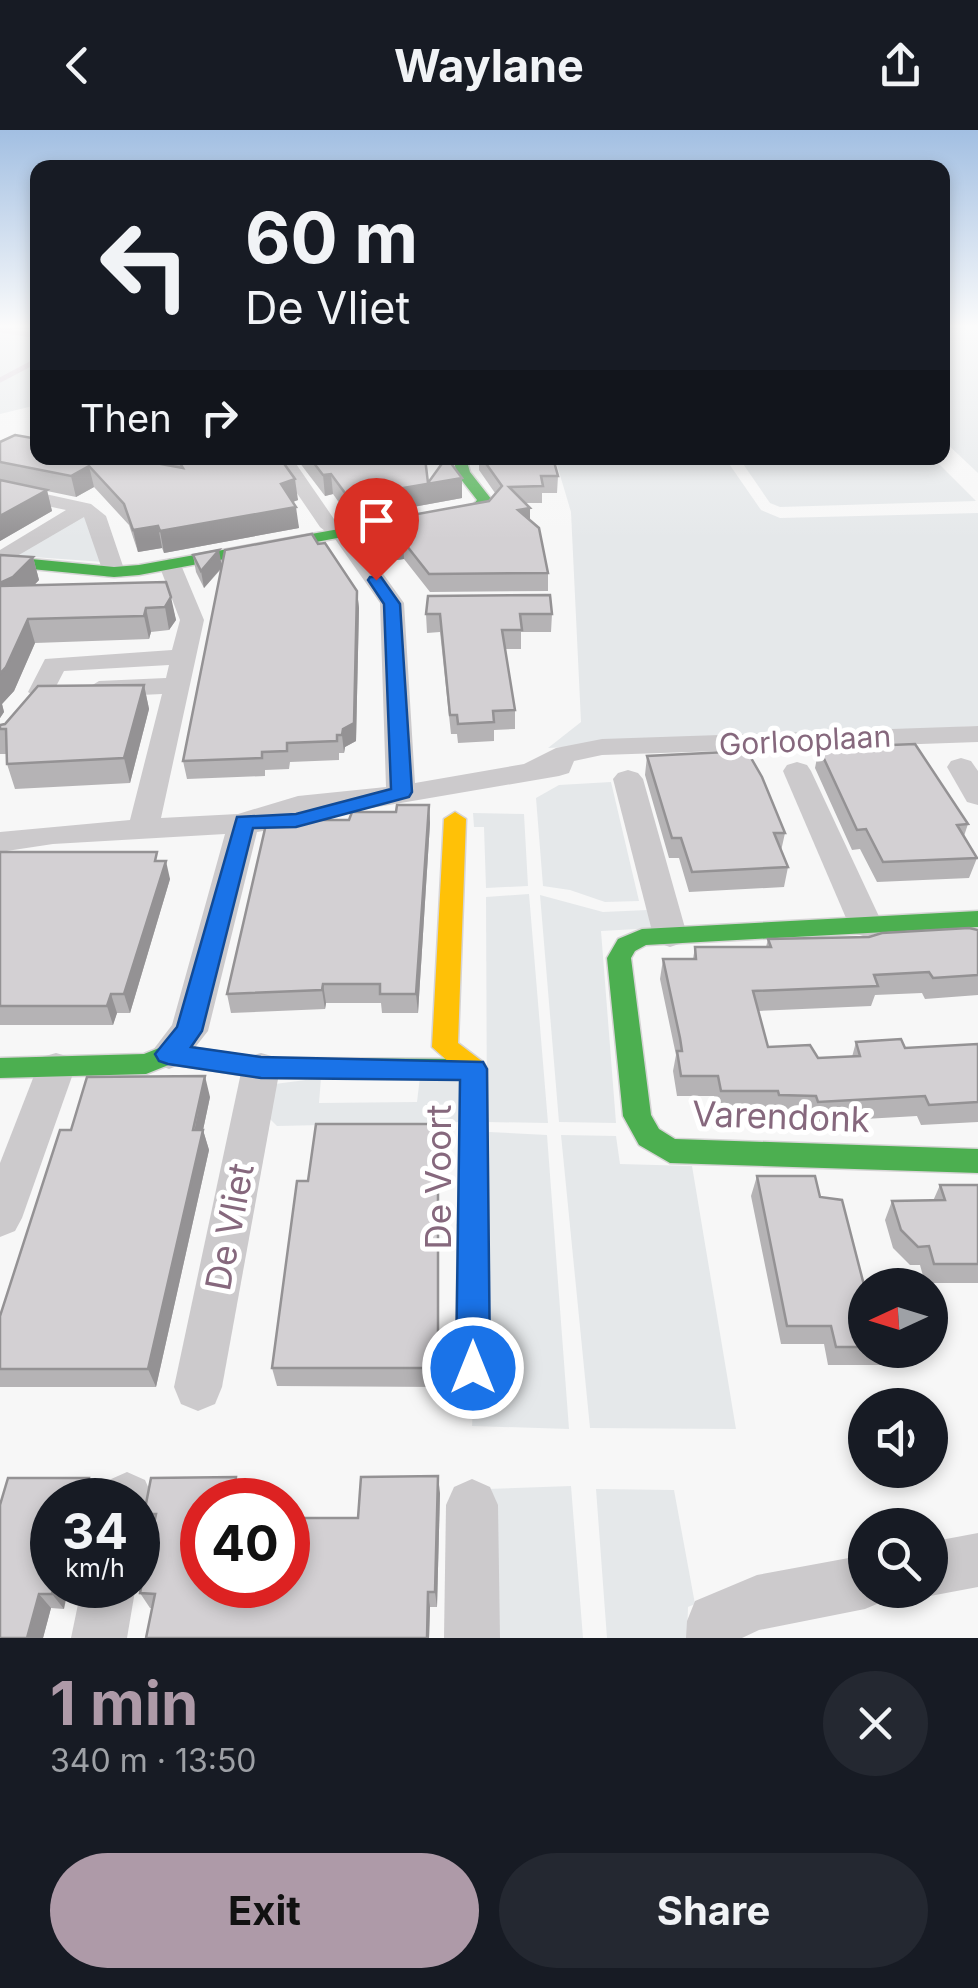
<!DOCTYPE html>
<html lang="en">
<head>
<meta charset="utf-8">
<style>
  :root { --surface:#171b24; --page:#242831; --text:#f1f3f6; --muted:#9ea1a6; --accent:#ae9aa8 }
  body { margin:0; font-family:Inter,sans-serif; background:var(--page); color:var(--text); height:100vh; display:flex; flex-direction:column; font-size:38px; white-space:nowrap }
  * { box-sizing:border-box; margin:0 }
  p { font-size:32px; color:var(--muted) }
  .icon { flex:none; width:55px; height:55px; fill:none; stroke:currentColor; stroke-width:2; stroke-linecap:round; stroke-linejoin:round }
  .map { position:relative; height:1508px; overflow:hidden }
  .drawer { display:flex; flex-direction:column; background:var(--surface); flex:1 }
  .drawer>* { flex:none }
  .hud { position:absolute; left:30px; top:30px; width:920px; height:305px; border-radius:20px; box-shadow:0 5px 15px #0003; background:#171b24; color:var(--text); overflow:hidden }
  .needle { width:65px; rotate:266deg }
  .tools { position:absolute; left:848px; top:1138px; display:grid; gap:20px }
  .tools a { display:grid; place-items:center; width:100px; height:100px; border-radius:50%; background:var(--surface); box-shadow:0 5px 15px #0003; font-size:50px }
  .speed { position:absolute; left:30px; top:1348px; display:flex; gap:20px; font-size:50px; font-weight:700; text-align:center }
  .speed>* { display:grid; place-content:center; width:130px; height:130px; border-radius:50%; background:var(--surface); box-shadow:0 5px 15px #0003; line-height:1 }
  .speed small { font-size:25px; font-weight:400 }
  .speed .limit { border:15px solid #d22; background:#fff; color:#111 }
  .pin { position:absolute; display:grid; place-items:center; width:85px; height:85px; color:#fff; margin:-102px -42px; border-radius:50% 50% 50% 0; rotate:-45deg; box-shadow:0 0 10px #0007 }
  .pin .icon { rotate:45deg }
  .me { position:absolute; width:110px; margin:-55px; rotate:0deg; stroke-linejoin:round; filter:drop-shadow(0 0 8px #0008) }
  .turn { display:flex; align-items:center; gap:35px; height:210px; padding:0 50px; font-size:45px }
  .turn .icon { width:130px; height:130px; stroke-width:2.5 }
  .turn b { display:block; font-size:70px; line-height:85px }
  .then { display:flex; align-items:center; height:95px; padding:0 50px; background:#0003; gap:20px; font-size:38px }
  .round { display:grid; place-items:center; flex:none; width:105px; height:105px; border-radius:52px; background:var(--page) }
  .head { display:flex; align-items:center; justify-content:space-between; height:170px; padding:0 50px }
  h1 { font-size:60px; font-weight:700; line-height:75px; color:var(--accent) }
  .button { display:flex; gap:20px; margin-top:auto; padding:20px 50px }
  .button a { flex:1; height:115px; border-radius:60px; background:var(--accent); color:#111; font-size:40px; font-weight:700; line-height:115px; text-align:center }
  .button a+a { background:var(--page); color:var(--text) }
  header { display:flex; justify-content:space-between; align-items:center; height:130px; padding:0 50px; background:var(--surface); font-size:45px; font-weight:700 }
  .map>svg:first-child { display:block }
</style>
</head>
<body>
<header><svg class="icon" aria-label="back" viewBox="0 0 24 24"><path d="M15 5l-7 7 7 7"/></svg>Waylane<svg class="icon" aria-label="share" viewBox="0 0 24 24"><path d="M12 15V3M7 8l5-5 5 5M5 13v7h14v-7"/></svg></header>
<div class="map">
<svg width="978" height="1508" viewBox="0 0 978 1508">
  <rect width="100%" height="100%" fill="#f7f7f7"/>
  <g fill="#e5e8ea">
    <path d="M0 198H38L37 275 0 284Z"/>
    <path d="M943 198 978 199V343L943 310Z"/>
    <path d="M555 328H725L761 380 780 388 978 383V596L548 618 581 592 571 382Z"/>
    <path d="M739 328H933L976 371 780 377 770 373Z"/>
    <path d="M86 385 104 432 19 426V421Z"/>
    <path d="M611 652 639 771 605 772 570 760 543 756 536 668 559 655Z"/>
    <path d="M473 683 524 684 528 756 486 758 484 697H474Z"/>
    <path d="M529 764 548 993 487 992 486 767Z"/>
    <path d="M540 765 603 782 648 780 655 798 601 801 616 993 559 992Z"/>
    <path d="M420 947H458L463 992 277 996 269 988 275 954 321 948 319 973 417 972Z"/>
    <path d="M489 1002 547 1005 569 1299 472 1296Z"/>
    <path d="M561 1005 616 1006 620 1034 692 1036 736 1299 590 1298Z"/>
    <path d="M571 1356 583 1508H488L486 1359Z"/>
    <path d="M596 1359 674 1360 695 1474 688 1477 687 1508H607Z"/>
  </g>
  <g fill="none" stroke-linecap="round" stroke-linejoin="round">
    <g stroke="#dad0da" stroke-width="5">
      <path d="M0 200 38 206"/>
      <path d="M0 250 38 230"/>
    </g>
    <defs>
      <g id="fast">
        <path d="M454 328H466L470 342 492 370 483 381 139 445 114 447 0 436V426L114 437 139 435 473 375 477 370 456 343Z"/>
        <path d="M978 781V797L646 815 635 821 631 828 651 985 659 999 675 1009 978 1019V1043L670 1033 639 1015 623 986 607 828 618 809 642 799Z"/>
        <path d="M169 914 261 928 474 929 483 932 487 939 483 946 474 949 261 948 171 934 146 944 0 948V928L144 924Z"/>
        <path d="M473 1082 484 1086 488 1095 490 1239 485 1250 473 1255 461 1250 456 1239 458 1095 462 1086Z"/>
      </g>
      <path id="slow" d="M455 682 466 689 458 913 483 932 487 939 488 1095 484 1104 473 1108 462 1104 458 1095 461 943 432 917 444 689Z"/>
    </defs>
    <use href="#fast" stroke="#d6d4d5" stroke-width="3"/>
    <use href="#slow" stroke="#d6d4d5" stroke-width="3"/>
    <g fill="#cccacc" fill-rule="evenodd">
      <path d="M273 328H292L334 389 351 399 404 473 415 653 524 634 556 618 602 609 978 596V612L602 625 574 631 569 643 559 646 354 681 301 684 279 691 275 699 257 702 208 901 182 934 169 939 156 934 150 924 172 895 225 704 53 714 0 722V702L130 690 162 564 99 567 86 559 99 551 166 548 169 535 64 541 50 568 41 570 28 562 45 529 172 520 180 490 159 435 170 428 181 435 204 490 161 688 238 684 298 666 386 657 380 473 335 409 320 397Z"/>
      <path d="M0 354 91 374 106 386 125 442 122 447H106L103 442 84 387 0 436V420L66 380 0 366Z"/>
      <path d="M961 628 971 631 978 641V675L967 672 947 637 951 631Z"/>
      <path d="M797 632 807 635 811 641 883 795 878 803 866 807 854 803 849 795 783 641 787 635Z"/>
      <path d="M628 640 638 643 643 649 687 805 682 813 670 817 658 813 653 805 613 649 618 643Z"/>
      <path d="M56 923 70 927 75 938 22 1088 15 1101 0 1107V1033L37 938 42 927Z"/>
      <path d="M261 923 275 927 280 938 222 1257 215 1274 198 1281 181 1274 174 1257 242 938 247 927Z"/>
      <path d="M127 1342 145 1350 153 1368 145 1388 138 1392V1370H101L109 1350Z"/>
      <path d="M472 1349 490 1357 498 1375 500 1508H444L446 1375 454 1357Z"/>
      <path d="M978 1403V1457L930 1466 915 1460H930V1412Z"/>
      <path d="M865 1425V1460H889L884 1471 865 1479 759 1500 742 1508H686L687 1491 695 1471 757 1445Z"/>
      <path d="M82 1455H136L127 1508H71Z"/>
    </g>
    <use href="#fast" fill="#4caf50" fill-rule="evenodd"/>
    <use href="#slow" fill="#ffc107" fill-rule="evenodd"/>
  </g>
  <g fill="#b5b3b5">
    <path d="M0 312 174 337 169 328H280L298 370 293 372 299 398 164 423 162 418 138 422 129 395 94 357 76 367 47 361 52 381 0 411Z"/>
    <path d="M296 328H425L428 353 462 368 364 386 347 384 333 364 325 366Z"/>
    <path d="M479 328H553L558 346 557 363H542V373H526L530 378V390L548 443V461L430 462 404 429 397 430 380 408 379 391 489 371 495 363 479 340Z"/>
    <path d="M318 414 357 461 359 478 356 611 345 617 344 623H339V630L290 632 289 639 265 640V646L187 649 183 631 222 438 204 458 196 442 193 425 222 437Z"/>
    <path d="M0 425 33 427 39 450 34 455 166 452 176 490 169 500 151 502 149 509 35 513 14 561 2 574 4 582 0 588Z"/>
    <path d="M426 484H552L551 502H521V519H505L515 580V599L494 600V611L458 613 457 604H451L440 502 427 503Z"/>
    <path d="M144 555 149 579 130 653 15 659 7 634 6 624H0V595Z"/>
    <path d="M819 618 968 694 964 706 977 728 969 748 877 752 860 719 852 720 815 638Z"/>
    <path d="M647 626 785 703 781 721 788 737 784 757 689 762 679 728H669L645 645Z"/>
    <path d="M429 675 430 693 418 883H382L381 873H326L325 879 231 883 227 864 349 690Z"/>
    <path d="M0 722 160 731 170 749 130 883H117L113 895H0Z"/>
    <path d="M978 800V865L925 869 922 863 875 865 871 876 758 881 768 917 818 928 852 927 856 912 905 918 978 914V992L921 995 917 986 812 992 810 986H774L773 981H717L714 966H677L673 941 676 925 660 849 663 829H693L695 817H766L768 809 869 807Z"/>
    <path d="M210 967 203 1000 209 1020 156 1257H0V1186L71 1000Z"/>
    <path d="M438 994 439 1257 277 1256 272 1238Z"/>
    <path d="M757 1046 820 1067 865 1159V1220H895L888 1235H828L824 1214H781L751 1066Z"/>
    <path d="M940 1055H978V1153H925L920 1135H910L893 1118 885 1090 892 1071H933Z"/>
    <path d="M236 1347 243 1364 202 1455 358 1388 440 1363 437 1477H430L429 1508H146L152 1478H150L140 1463 152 1400 144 1384Z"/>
    <path d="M99 1365 98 1370H52L64 1479 51 1478 43 1508H0V1375Z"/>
  </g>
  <g fill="#949294">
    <path d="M89 336 94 357 76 367 71 346Z"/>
    <path d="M331 344 333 364 325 366 323 345Z"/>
    <path d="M462 348V368L364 386 362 365Z"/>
    <path d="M295 349 298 370 284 375 281 354Z"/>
    <path d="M47 360 52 381 0 411V386Z"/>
    <path d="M296 377 299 398 164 423 160 401Z"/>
    <path d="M530 378V395L518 380Z"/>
    <path d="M158 396 162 418 138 422 133 400Z"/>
    <path d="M403 411 404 429 397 430 396 412Z"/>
    <path d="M219 420 222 437 204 458 201 441Z"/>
    <path d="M33 427 39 450 20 470 0 472V453Z"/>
    <path d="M357 461 359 478 356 611 345 617 344 623 342 605Z"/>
    <path d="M171 467 176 490 169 500 165 477Z"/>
    <path d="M146 478 151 502 149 509 144 486Z"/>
    <path d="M28 489 35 513 14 561 2 574 4 582 0 588V544Z"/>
    <path d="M144 555 149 579 130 653 124 628Z"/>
    <path d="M429 675 430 693 418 883 416 864Z"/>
    <path d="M166 731 170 749 130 883 124 864Z"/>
    <path d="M323 854 326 873 325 879 322 860Z"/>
    <path d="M111 864 117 883 113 895 107 876Z"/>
    <path d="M205 946 210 967 203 1000 209 1020 156 1257 148 1239Z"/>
    <path d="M438 994V1014L439 1257 438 1238Z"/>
    <path d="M438 1346 440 1363 437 1477 435 1462Z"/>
    <path d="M236 1347 243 1364 242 1370H233Z"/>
    <path d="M89 1348 99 1365 98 1370H85Z"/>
    <path d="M54 1455H69L64 1479 52 1464Z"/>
    <path d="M428 1462 430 1477 429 1508H427Z"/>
    <path d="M39 1464 51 1478 43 1508H27Z"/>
  </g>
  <g fill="#d3d0d3" stroke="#949294" stroke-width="2.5">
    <path d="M15 305 38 309V328H128L183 338 177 328H280L295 349 281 354 296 377 160 401 158 396 133 400 124 374 89 336 71 346 0 332V312Z"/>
    <path d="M310 328H425L428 353 446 328H447L462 348 362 365 345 363 331 344 323 345Z"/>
    <path d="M482 328H553L558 346H541L543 356 509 357 530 378 518 380 539 398 548 443 429 444 403 411 396 412 379 391 489 371 502 356Z"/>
    <path d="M0 350 47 360 0 386Z"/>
    <path d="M312 404 318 414 325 413 357 461 354 593 343 599 342 605H337V611L287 613V621L262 622V628L183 631 225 420Z"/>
    <path d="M219 420 201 441 193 425Z"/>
    <path d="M0 425 33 427 13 447 0 453Z"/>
    <path d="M166 452 171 467 165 477 146 478 144 486 28 489 6 537 0 544V456Z"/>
    <path d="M550 465 552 484H520L522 500H502L515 580 493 581 494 592 458 594 457 585H450L440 484H426L428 466Z"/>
    <path d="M144 555 124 628 7 634 6 599H0V595L5 594 38 556Z"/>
    <path d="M915 614 968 694 957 695 977 728 883 732 866 699 857 700 819 618Z"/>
    <path d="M747 621 762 647 785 703H774L788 737 692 742 681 708H672L647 626Z"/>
    <path d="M397 675H429L416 864H380V854H323L322 860 227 864 267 690H349L352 682H396Z"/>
    <path d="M0 722H157L155 731H166L124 864H111L107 876H0Z"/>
    <path d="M969 798 978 800V845L933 848 929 842 874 845 878 856 753 861 768 917 810 915 818 928 860 926 856 912 901 909 905 918 978 914V972L929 975 925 966 818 972 816 966 779 965 778 961H721L718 946H681L677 921H682L680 908 663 829H696L695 817H771L768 809 869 807 882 803Z"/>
    <path d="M205 946 193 1000H203L148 1239H0V1186L60 1000H71L87 947Z"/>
    <path d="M316 994H438V1238H272L297 1051H308Z"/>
    <path d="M757 1046H815L820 1067 842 1070 865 1159V1217H836L831 1196H787Z"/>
    <path d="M940 1055H978V1134H934L929 1116 918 1117 901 1100 892 1071 945 1070Z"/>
    <path d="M438 1346 435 1462H428L427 1508H146L155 1464 140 1463 156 1384H144L151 1348 236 1347 233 1370H202V1455H288V1388H358L361 1347Z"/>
    <path d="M8 1348H89L85 1370H52V1455H54L52 1464H39L27 1508H0V1375Z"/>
  </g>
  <linearGradient id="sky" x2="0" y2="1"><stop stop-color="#a2bfe2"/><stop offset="0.48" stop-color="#fbfbfb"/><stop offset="1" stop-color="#fbfbfb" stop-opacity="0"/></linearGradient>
  <rect width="978" height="409" fill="url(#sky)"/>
  <path fill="#1a73e8" stroke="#114b97" stroke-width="2.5" d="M370 447H381L400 474 412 662 409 667 296 697 253 698 202 901 191 917 261 927 483 932 487 939 490 1238 485 1250 473 1255 461 1250 456 1238 460 950 261 948 168 934 159 931 155 924 177 897 237 687 296 684 391 659 384 474 368 450Z"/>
  <g text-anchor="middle" stroke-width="10" stroke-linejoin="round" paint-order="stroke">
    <g font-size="30" fill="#86687d" stroke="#fff">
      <text transform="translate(805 611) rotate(-3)" y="10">Gorlooplaan</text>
    </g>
    <g font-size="35" fill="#86687d" stroke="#fff">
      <text transform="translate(781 987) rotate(2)" y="12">Varendonk</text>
      <text transform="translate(439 1047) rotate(-90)" y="12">De Voort</text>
      <text transform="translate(230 1097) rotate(-79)" y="12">De Vliet</text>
    </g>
  </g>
</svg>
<div class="tools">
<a><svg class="needle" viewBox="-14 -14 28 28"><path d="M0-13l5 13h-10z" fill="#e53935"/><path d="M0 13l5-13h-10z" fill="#9ea1a6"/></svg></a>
<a><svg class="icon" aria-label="sound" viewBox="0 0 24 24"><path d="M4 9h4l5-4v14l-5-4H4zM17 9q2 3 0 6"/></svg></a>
<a><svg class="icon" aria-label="search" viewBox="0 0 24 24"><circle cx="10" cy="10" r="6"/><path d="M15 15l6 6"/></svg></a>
</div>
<div class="speed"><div>34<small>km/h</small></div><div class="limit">40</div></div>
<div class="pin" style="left:376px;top:450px;background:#d93025"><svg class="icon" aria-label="arrive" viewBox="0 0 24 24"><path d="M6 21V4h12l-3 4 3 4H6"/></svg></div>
<svg class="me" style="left:473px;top:1238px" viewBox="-20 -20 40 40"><circle r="17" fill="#1a73e8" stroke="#fff" stroke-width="3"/><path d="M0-11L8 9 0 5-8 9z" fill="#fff"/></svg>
<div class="hud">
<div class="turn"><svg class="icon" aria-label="left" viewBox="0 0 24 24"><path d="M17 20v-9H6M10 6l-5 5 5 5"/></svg><div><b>60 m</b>De Vliet</div></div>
<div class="then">Then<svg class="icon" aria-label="right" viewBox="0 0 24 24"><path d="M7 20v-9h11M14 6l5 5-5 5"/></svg></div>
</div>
</div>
<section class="drawer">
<div class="head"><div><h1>1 min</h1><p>340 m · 13:50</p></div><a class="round"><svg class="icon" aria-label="close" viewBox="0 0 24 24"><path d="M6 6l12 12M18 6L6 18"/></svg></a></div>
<div class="button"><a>Exit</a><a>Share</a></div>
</section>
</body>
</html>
